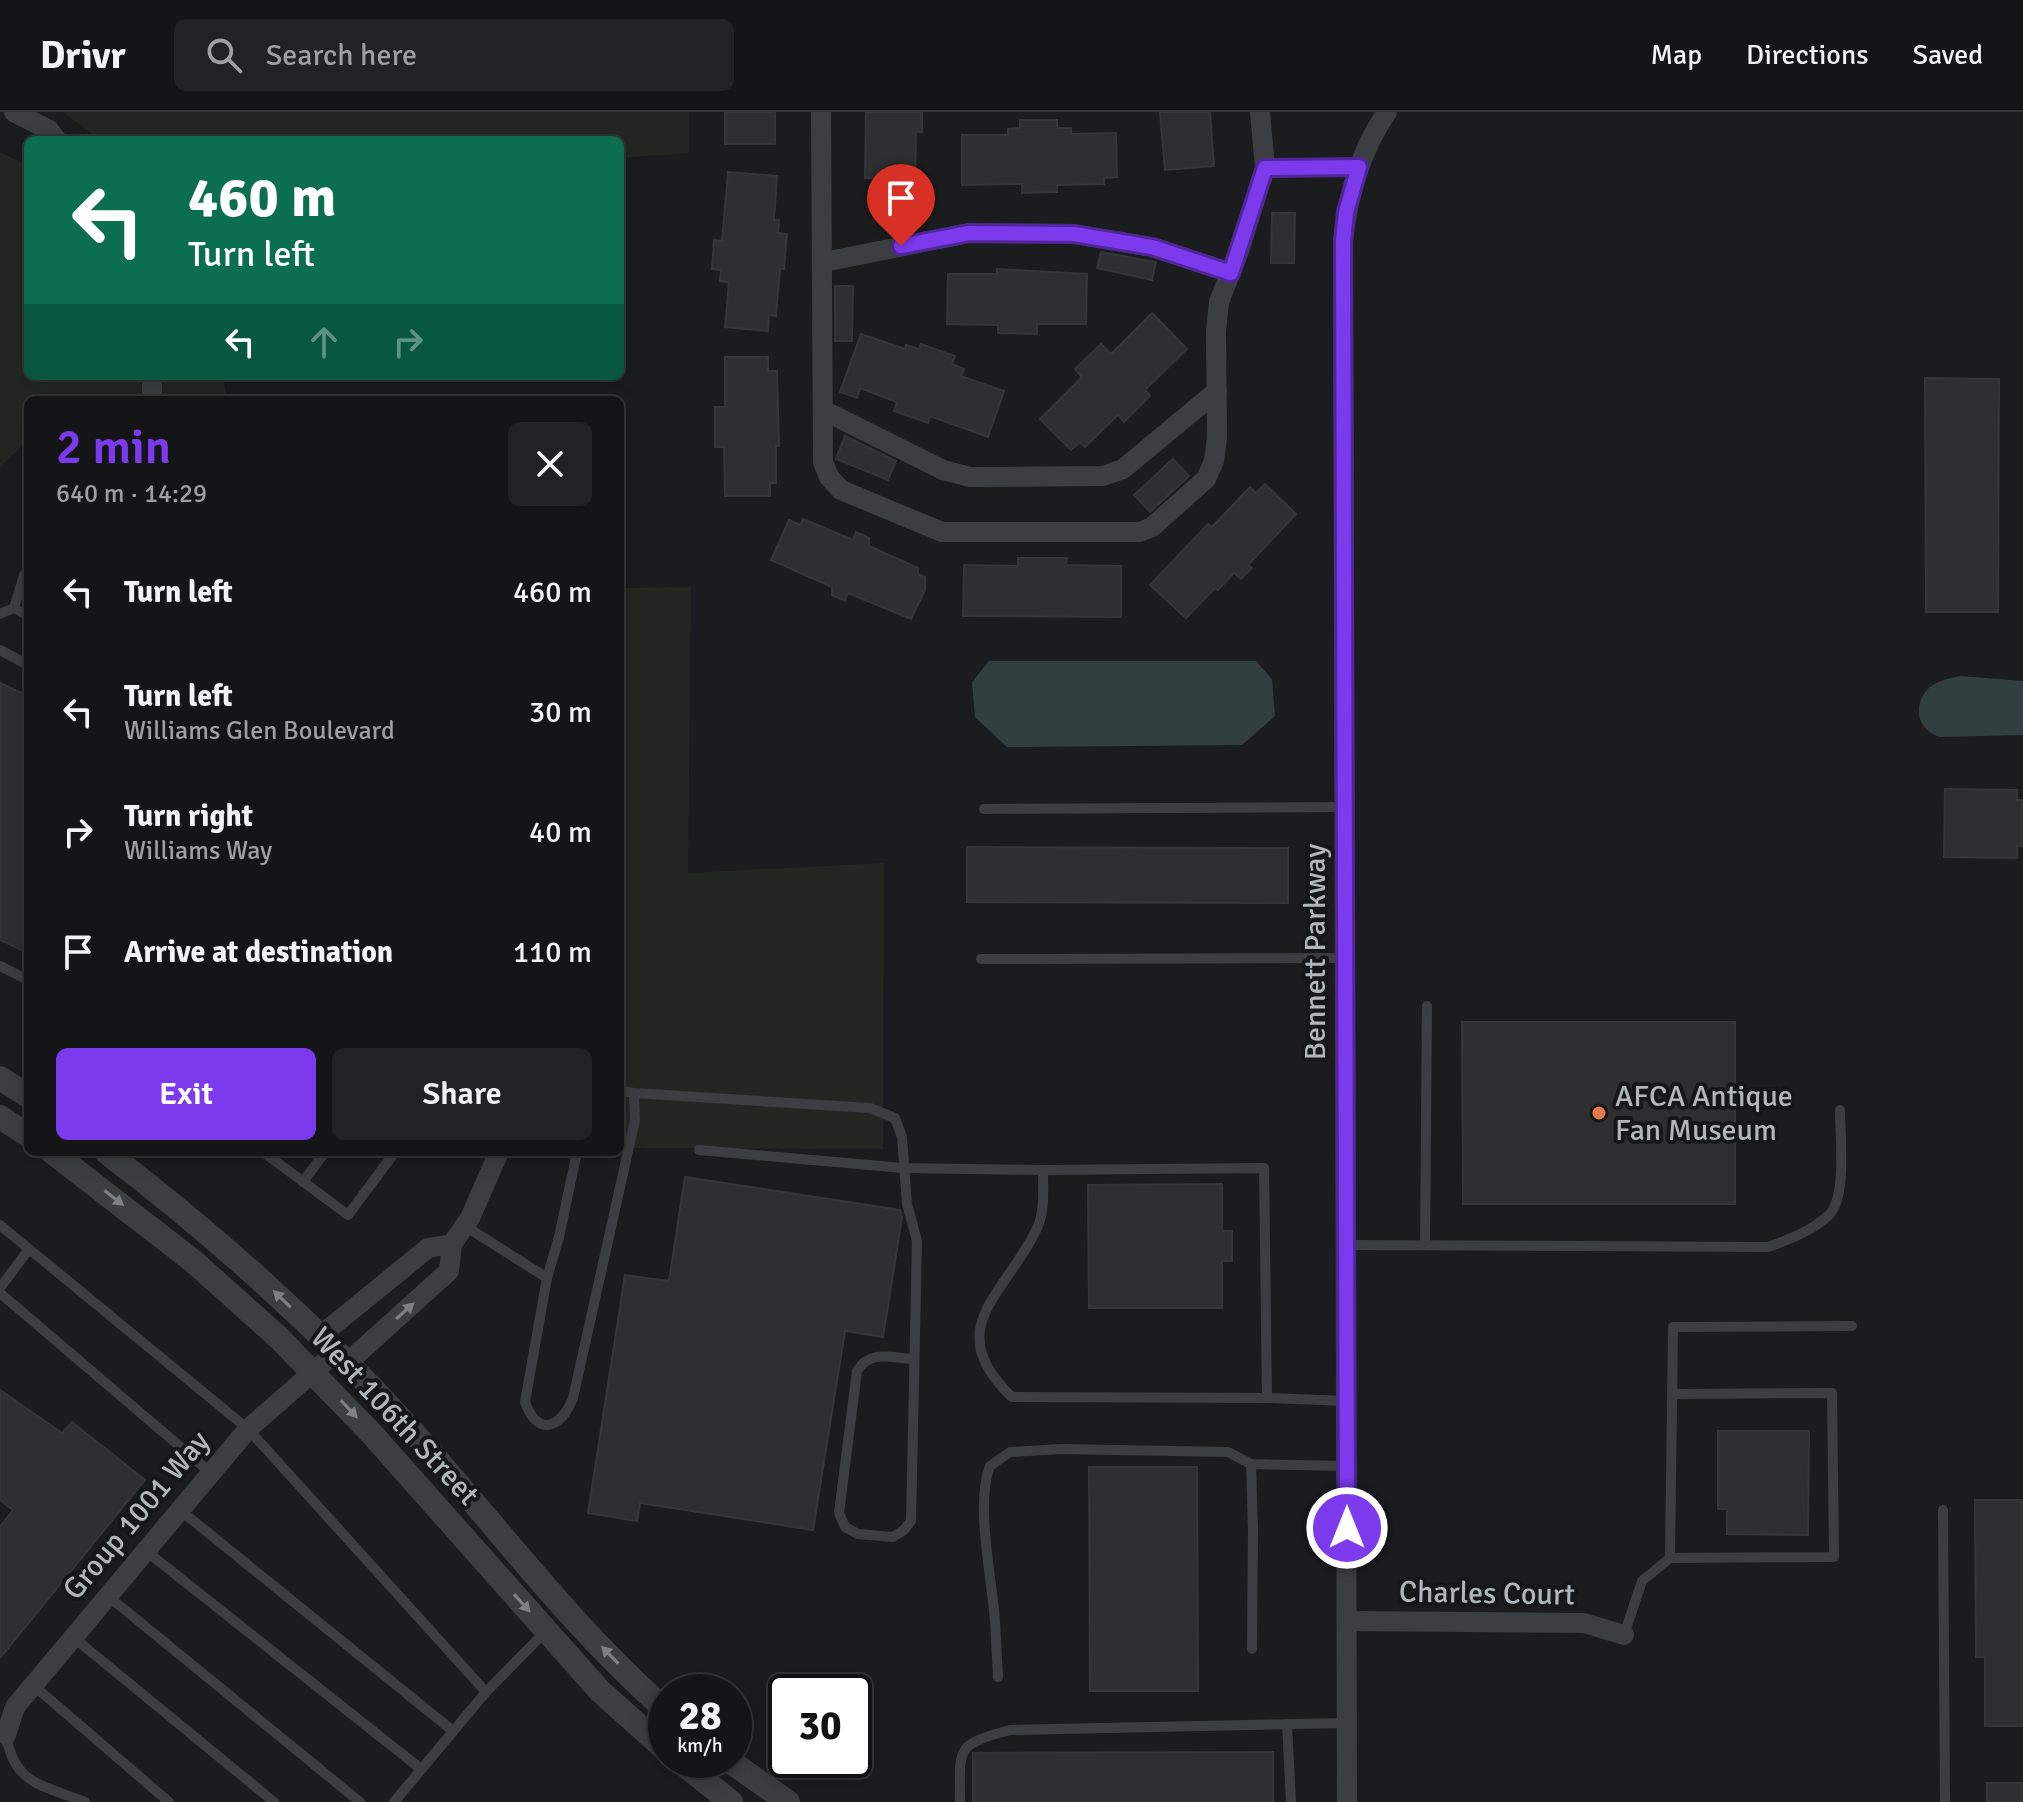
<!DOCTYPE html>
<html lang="en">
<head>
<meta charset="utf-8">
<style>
  :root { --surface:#141516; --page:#212223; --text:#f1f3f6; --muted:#9d9fa1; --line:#333435; --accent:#7c3aed }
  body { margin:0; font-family:Signika,sans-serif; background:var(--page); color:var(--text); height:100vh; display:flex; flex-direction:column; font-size:30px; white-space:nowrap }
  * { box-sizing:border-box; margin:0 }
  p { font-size:26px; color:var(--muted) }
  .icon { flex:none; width:44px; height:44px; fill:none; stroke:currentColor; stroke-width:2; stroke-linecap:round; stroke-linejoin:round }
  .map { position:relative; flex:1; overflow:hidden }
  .side { position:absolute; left:24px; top:284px; width:600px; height:760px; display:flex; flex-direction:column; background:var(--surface); border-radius:12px; box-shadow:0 4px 20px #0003,0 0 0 2px var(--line) }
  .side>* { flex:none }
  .hud { position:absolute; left:24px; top:24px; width:600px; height:244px; border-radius:12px; box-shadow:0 4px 20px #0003,0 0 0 2px var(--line); background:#0b6e4f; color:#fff; overflow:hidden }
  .speed { position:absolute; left:648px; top:1562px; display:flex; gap:16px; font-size:40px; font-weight:700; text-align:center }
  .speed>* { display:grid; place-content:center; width:104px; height:104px; border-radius:50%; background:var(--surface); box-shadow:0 4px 20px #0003,0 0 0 2px var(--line); line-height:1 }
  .speed small { font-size:20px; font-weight:400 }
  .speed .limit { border:4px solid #111; border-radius:12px; background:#fff; color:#111 }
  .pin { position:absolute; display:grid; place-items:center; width:68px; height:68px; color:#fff; margin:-82px -34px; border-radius:50% 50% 50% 0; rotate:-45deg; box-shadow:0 0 8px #0007 }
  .pin .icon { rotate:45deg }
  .me { position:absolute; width:88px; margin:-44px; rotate:0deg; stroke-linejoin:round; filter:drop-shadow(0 0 6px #0008) }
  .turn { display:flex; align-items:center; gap:28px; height:168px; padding:0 32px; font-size:36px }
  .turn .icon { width:104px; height:104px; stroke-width:2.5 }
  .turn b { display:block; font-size:56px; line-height:68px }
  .lanes { display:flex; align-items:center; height:76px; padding:0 32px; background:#0003; justify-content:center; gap:40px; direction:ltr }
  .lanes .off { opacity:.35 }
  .round { display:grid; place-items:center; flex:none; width:84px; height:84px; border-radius:12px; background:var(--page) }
  .headline { display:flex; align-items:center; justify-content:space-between; height:136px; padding:0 32px }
  h1 { font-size:48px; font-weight:600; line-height:60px; color:var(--accent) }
  .cta { display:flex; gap:16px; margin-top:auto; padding:16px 32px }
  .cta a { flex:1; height:92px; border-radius:12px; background:var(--accent); color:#fff; font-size:32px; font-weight:600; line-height:92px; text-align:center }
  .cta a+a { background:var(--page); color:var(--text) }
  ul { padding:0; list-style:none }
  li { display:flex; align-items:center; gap:24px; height:120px; padding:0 32px }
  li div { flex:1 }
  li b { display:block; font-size:30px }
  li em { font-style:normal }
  header { display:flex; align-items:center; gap:48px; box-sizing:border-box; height:112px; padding:0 40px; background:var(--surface); border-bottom:2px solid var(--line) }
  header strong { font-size:38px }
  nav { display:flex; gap:44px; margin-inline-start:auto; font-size:28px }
  .search { width:560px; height:72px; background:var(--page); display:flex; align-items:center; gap:20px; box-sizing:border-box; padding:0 28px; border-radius:12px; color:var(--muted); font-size:30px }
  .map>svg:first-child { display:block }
</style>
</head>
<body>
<header>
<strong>Drivr</strong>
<div class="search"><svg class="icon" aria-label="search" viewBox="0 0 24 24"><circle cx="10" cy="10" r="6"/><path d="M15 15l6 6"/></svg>Search here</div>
<nav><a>Map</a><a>Directions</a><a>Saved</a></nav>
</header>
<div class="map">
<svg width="2023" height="1690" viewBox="0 0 2023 1690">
  <rect width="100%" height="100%" fill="#1b1c1d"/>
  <g fill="#222821">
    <path d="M63 0H689V41L620 46V28H100Z"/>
    <path d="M0 40 28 54V264H223L227 288H28V328L0 355Z"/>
    <path d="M691 475 688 761 884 751 883 1037 620 1036V476Z"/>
  </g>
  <g fill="#323f40">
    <path d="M989 549H1256L1272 567 1275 604 1242 633 1007 635 975 605 972 570Z"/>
    <path d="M1961 564 2023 569V623L1940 625C1919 619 1912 597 1926 579 1934 569 1950 566 1961 564Z"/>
  </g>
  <g fill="#2e2f31" stroke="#353639" stroke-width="2">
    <rect x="725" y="0" width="50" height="32"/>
    <path d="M866 0H922V20H916L915 67 865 66Z"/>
    <path d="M1160 0H1210L1214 54 1165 58Z"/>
    <path d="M1020 8H1057V16H1071V22L1116 21 1117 65 1104 66V72L1057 73V80L1022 81V72L962 73V23H1008V17L1020 16Z"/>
    <path d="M728 60 777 64 774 108H779L778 121 787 122 784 157H780L776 204 769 203 768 219 725 215 729 170 720 169 721 158 712 157 714 128 722 129Z"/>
    <path d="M1272 101H1295L1294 151H1271Z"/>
    <path d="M1101 140 1156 150 1152 168 1097 156Z"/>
    <path d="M997 157 1087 162 1086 212H1037V222L998 221V213L947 212 948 162H997Z"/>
    <path d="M835 174H853L852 229H835Z"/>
    <path d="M1152 201 1187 237 1145 278 1150 284 1124 310 1118 303 1085 335 1080 330 1071 338 1040 307 1082 265 1075 257 1101 232 1111 242Z"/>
    <path d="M861 222 905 237 906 233 919 237 921 232 955 244 952 252 964 257 961 264 1004 279 988 325 930 304 928 311 894 299 897 290 860 276 857 286 840 280Z"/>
    <path d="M725 245H768V259H777L779 334H776V371H770V384H725L724 335H715V295H725Z"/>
    <path d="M1925 266 1999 267 1998 500H1926Z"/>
    <path d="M845 324 896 349 888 368 836 347Z"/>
    <path d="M1173 347 1189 364 1150 400 1134 383Z"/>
    <path d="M1265 372 1296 402 1248 453 1252 456 1241 467 1234 461 1218 478 1215 476 1186 506 1150 473 1208 412 1212 415 1250 375 1256 381Z"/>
    <path d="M803 407 853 428 856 420 869 426V434L918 456V462L925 465V478L911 507 848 481 845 489 832 483V475L771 448 789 408 800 413Z"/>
    <path d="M1018 446H1067L1066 453 1121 454V505L963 504 964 453 1018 454Z"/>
    <path d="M0 571 28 584V841L0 828Z"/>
    <path d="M1945 677 2017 678V688H2023V734H2017V746L1944 745Z"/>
    <path d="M967 735 1288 736V791L967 790Z"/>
    <path d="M1462 910H1735V1092H1463Z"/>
    <path d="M685 1065 900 1098 902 1105 883 1225 845 1219 813 1418 640 1391 637 1409 588 1401 625 1163 669 1169Z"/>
    <path d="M1222 1072V1119H1232V1149H1222V1196H1089L1088 1073Z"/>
    <path d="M0 1278 62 1321 72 1310 145 1368 0 1546V1415L13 1398 0 1388Z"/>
    <path d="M1718 1319H1809L1808 1423 1727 1422V1397H1718Z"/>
    <path d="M1089 1355H1197L1198 1579H1090Z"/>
    <path d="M1975 1388H2023V1614H1985V1545H1976Z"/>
    <path d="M1273 1640V1690H973V1641Z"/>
    <rect x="1987" y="1671" width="36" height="19"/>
  </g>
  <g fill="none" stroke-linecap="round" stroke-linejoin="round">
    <g stroke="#3c3f42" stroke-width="10">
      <path d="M1265 56 1359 55"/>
      <path d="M14 496 28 504"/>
      <path d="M0 502 14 496 24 463 28 459"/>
      <path d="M0 538 28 553"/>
      <path d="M984 697 1345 695"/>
      <path d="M981 847 1345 846"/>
      <path d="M0 854 28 868"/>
      <path d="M634 981 870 996 895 1006 902 1025 907 1092 917 1129 911 1409 904 1418 893 1425 858 1422 845 1415 839 1401 857 1259C870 1237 892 1246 914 1247"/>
      <path d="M699 1038 903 1056 1043 1058"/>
      <path d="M263 1040 348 1103 395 1040"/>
      <path d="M577 1040 559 1125 547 1166 525 1290C538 1326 561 1316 573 1286L635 1008 634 981 620 979"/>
      <path d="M303 1070 325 1040"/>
      <path d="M0 1113 248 1317 486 1580"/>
      <path d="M465 1114 547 1166"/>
      <path d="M1346 1133 1768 1135C1790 1127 1812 1119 1829 1103 1847 1085 1840 1024 1840 998"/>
      <path d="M1425 1133 1427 894"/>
      <path d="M0 1176 29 1137"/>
      <path d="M0 1181 211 1361"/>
      <path d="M1267 1286 1012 1285C938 1215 1009 1180 1038 1114 1045 1098 1043 1075 1043 1058L1264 1056 1267 1286 1346 1289"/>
      <path d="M1251 1352 1253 1417 1252 1537"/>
      <path d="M180 1398 453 1619"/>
      <path d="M1943 1398 1945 1690"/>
      <path d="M146 1439 421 1657"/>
      <path d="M1670 1446 1834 1445 1832 1281 1673 1282"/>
      <path d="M108 1484 360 1690"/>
      <path d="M1624 1523 1642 1469 1670 1446 1673 1215 1852 1214"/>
      <path d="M73 1525 274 1690"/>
      <path d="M998 1565C997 1546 996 1528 995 1509 992 1467 975 1392 990 1354L1010 1340 1061 1337 1228 1340 1251 1352 1346 1354"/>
      <path d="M33 1573 169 1690"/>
      <path d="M1287 1612 1291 1690"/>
      <path d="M6 1623C14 1673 43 1673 85 1690"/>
      <path d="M394 1690 486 1580 545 1520"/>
      <path d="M960 1690C960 1636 954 1633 1010 1618L1347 1611"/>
    </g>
    <g stroke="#3c3f42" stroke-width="20">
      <path d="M14 0 49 18 57 28"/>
      <path d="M821 0 823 350 829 365 841 378 942 420H1140L1152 415 1206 367 1214 349 1217 326 1216 219 1219 190 1239 139 1265 56 1260 0"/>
      <path d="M824 150 969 121 1074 122 1152 135 1231 161"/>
      <path d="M152 288V264"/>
      <path d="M823 298 943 358 970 365 1103 364 1123 357 1217 279"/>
      <path d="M320 1224 428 1136 452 1132"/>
      <path d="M347 1251 449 1159 452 1132 470 1106 499 1040"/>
      <path d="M1347 1509 1584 1511 1624 1523"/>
      <path d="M6 1623 15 1595 248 1317 336 1240"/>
      <path d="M1347 1690 1343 129C1348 82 1360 39 1387 0"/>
    </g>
    <g stroke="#3c3f42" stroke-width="24">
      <path d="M0 966 28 984"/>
      <path d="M0 1005 28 1023"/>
      <path d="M52 1040 193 1149 279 1226 371 1321 600 1579 666 1638"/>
      <path d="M106 1040C216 1124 319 1216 412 1319 494 1411 573 1517 666 1598"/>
      <path d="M678 1648 731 1690"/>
      <path d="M728 1648 788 1690"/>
    </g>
  </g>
  <defs><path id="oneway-solid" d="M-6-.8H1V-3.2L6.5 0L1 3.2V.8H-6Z" transform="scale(2)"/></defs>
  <g fill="#7b8185">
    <use href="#oneway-solid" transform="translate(114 1086) rotate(38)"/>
    <use href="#oneway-solid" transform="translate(282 1187) rotate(-136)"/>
    <use href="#oneway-solid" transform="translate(405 1199) rotate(-42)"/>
    <use href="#oneway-solid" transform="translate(349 1297) rotate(47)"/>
    <use href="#oneway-solid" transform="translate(522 1491) rotate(48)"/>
    <use href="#oneway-solid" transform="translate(610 1543) rotate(-134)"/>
  </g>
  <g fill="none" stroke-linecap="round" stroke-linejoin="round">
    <defs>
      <path id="route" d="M901 134 969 121 1074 122 1152 135 1231 161 1265 56 1359 55 1346 100 1343 129 1347 1416"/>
    </defs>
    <use href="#route" stroke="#51269a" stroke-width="20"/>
    <use href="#route" stroke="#7c3aed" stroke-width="14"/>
  </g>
  <circle fill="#e37b4d" stroke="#161718" stroke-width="3" cx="1599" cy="1001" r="8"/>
  <g text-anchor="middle" stroke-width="8" stroke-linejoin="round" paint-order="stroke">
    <g font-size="30" fill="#afb7bb" stroke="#161718">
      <text transform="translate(1315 840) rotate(-90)" y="10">Bennett Parkway</text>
      <text transform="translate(395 1304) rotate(47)" y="10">West 106th Street</text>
      <text transform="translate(136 1403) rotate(-50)" y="10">Group 1001 Way</text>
      <text transform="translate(1487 1481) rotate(1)" y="10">Charles Court</text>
    </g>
    <g font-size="30" fill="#afb7bb" stroke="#161718" text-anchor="start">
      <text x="1615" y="994">AFCA Antique<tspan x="1615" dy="34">Fan Museum</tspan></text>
    </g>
  </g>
</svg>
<div class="speed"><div>28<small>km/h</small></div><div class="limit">30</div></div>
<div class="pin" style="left:901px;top:134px;background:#d93025"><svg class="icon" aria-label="arrive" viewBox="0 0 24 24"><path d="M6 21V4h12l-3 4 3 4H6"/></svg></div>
<svg class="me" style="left:1347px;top:1416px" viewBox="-20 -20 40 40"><circle r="17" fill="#7c3aed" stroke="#fff" stroke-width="3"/><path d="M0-11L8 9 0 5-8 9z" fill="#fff"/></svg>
<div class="hud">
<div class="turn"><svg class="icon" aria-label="left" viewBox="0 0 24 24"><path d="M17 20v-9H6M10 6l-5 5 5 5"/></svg><div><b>460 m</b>Turn left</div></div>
<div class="lanes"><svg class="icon" aria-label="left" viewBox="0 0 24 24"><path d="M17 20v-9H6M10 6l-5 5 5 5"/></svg><svg class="icon off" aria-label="ahead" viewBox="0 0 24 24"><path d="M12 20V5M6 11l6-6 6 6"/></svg><svg class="icon off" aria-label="right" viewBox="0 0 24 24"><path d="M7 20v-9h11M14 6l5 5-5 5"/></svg></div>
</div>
<section class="side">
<div class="headline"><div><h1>2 min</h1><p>640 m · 14:29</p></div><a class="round"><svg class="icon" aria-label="close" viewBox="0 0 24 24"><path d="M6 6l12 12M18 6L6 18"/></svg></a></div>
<ul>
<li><svg class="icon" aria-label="left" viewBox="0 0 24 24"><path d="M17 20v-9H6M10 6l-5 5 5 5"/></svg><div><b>Turn left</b></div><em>460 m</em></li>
<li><svg class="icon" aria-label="left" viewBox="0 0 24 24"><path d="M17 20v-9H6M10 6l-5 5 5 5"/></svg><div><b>Turn left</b><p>Williams Glen Boulevard</p></div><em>30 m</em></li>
<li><svg class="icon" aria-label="right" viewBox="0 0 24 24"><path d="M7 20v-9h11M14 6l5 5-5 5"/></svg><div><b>Turn right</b><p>Williams Way</p></div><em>40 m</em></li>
<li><svg class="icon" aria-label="arrive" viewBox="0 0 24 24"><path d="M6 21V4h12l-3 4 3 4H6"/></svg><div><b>Arrive at destination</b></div><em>110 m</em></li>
</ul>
<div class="cta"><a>Exit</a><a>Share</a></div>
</section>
</div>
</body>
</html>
